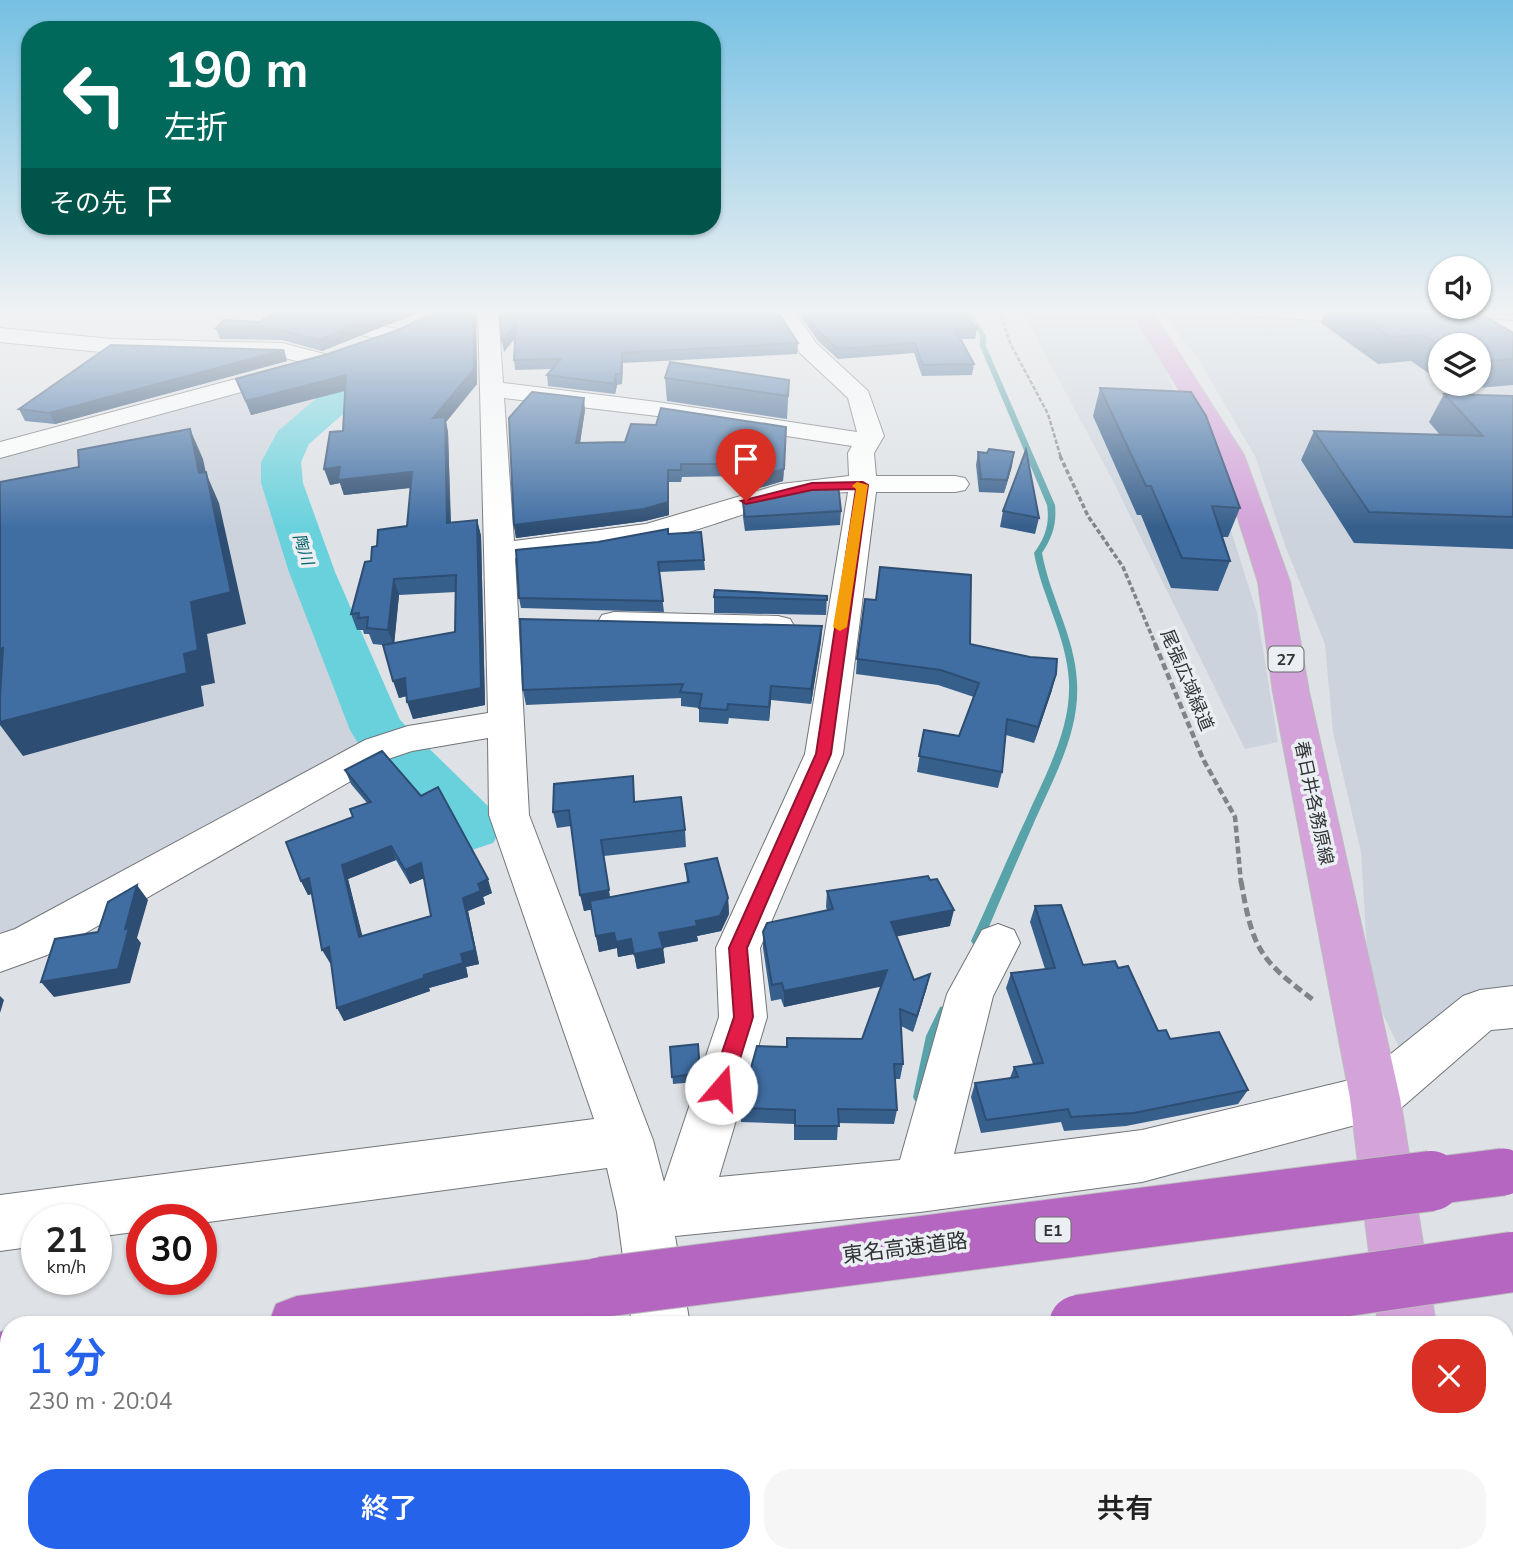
<!DOCTYPE html>
<html lang="ja">
<head>
<meta charset="utf-8">
<style>
  :root { --surface:#fff; --page:#f6f6f6; --text:#222; --muted:#767676; --accent:#2563eb }
  body { margin:0; font-family:"Nunito Sans","Noto Sans JP",sans-serif; background:var(--page); color:var(--text); height:100vh; display:flex; flex-direction:column; font-size:26px; white-space:nowrap }
  * { box-sizing:border-box; margin:0 }
  p { font-size:23px; color:var(--muted) }
  .icon { flex:none; width:38px; height:38px; fill:none; stroke:currentColor; stroke-width:2; stroke-linecap:round; stroke-linejoin:round }
  .map { position:relative; flex:1; overflow:hidden }
  .side { position:absolute; left:0px; top:1316px; width:1514px; height:247px; display:flex; flex-direction:column; background:var(--surface); border-radius:28px 28px 0 0; box-shadow:0 2px 5px #0004 }
  .side>* { flex:none }
  .banner { position:absolute; left:21px; top:21px; width:700px; height:214px; border-radius:28px; box-shadow:0 2px 5px #0004; background:#00695c; color:#fff; overflow:hidden }
  .fabs { position:absolute; left:1428px; top:256px; display:grid; gap:14px }
  .fabs a { display:grid; place-items:center; width:63px; height:63px; border-radius:50%; background:var(--surface); box-shadow:0 2px 5px #0004; font-size:35px }
  .speed { position:absolute; left:21px; top:1204px; display:flex; gap:14px; font-size:35px; font-weight:700; text-align:center }
  .speed>* { display:grid; place-content:center; width:91px; height:91px; border-radius:50%; background:var(--surface); box-shadow:0 2px 5px #0004; line-height:1 }
  .speed small { font-size:18px; font-weight:400 }
  .speed .limit { border:10px solid #d22; background:#fff; color:#111 }
  .pin { position:absolute; display:grid; place-items:center; width:60px; height:60px; color:#fff; margin:-72px -30px; border-radius:50% 50% 50% 0; rotate:-45deg; box-shadow:0 0 7px #0007 }
  .pin .icon { rotate:45deg }
  .me { position:absolute; width:77px; margin:-38px; rotate:18deg; stroke-linejoin:round; filter:drop-shadow(0 0 5px #0008) }
  .turn { display:flex; align-items:center; gap:24px; height:147px; padding:0 28px; font-size:32px }
  .turn .icon { width:91px; height:91px; stroke-width:2.5 }
  .turn b { display:block; font-size:49px; line-height:60px }
  .then { display:flex; align-items:center; height:66px; padding:0 28px; background:#0003; gap:14px; font-size:26px }
  .round { display:grid; place-items:center; flex:none; width:74px; height:74px; border-radius:28px; background:var(--page) }
  .headline { display:flex; align-items:center; justify-content:space-between; height:119px; padding:0 28px }
  h1 { font-size:42px; font-weight:600; line-height:52px; color:var(--accent) }
  .primary-button { display:flex; gap:14px; margin-top:auto; padding:14px 28px }
  .primary-button a { flex:1; height:80px; border-radius:28px; background:var(--accent); color:#fff; font-size:28px; font-weight:600; line-height:80px; text-align:center }
  .primary-button a+a { background:var(--page); color:var(--text) }
  .map>svg:first-child { display:block }
</style>
</head>
<body>
<div class="map">
<svg width="1513" height="1562" viewBox="0 0 1513 1562">
  <rect width="100%" height="100%" fill="#dee1e5"/>
  <g fill="#ccd3dd" fill-rule="evenodd">
    <path d="M1021 309H1130L1161 362 1209 461 1257 613 1278 742 1245 749 1113 481Z"/>
    <path d="M1172 309H1513V993L1408 1066 1369 985 1361 852 1333 732 1325 644 1286 548 1255 456 1198 359 1162 313ZM1440 345H1479V383H1440Z"/>
    <path d="M425 334 334 398 289 440 278 454 274 471 328 642 379 739 0 941V455Z"/>
  </g>
  <g fill="none" stroke-linecap="round" stroke-linejoin="round">
    <g fill="#58a2aa" fill-rule="evenodd">
      <path d="M965 309H970L986 336V346L1055 505C1057 524 1052 538 1042 553 1050 597 1075 637 1077 682 1080 731 1055 775 1036 818 1018 859 1000 900 983 941L981 944 977 946 973 944 971 941C990 900 1007 859 1026 819 1045 775 1071 731 1069 682 1067 637 1042 597 1034 553 1045 538 1050 524 1047 505L980 346V336Z"/>
      <path d="M944 1006 948 1007 950 1011 938 1036 925 1097 923 1101 919 1103 915 1101 913 1097 926 1036 940 1007Z"/>
      <rect x="934" y="1554" width="16" height="8"/>
    </g>
    <path fill="#69d1dc" fill-rule="evenodd" d="M441 309H477L351 407 309 444 301 462 303 483 335 572 400 720 493 811 502 827 493 843 472 850 451 843 358 743 350 730 289 572 261 483V462L278 431 325 391Z"/>
    <defs>
      <g id="minor">
        <path d="M478 309H498L503 383 657 402 857 432 848 398 800 353 772 309H793L816 343 868 391 884 436 874 453 876 476H955L965 478 969 484 965 490 955 492H876L843 754 760 948 767 1017 719 1177 900 1160 947 994 982 930 998 924 1014 930 1020 943 993 996 954 1154 1142 1130 1362 1077 1463 996 1480 990 1513 986V1028L1491 1030 1393 1115 1142 1182 920 1212 675 1236 690 1325H632L617 1212 607 1168 201 1223V1220H142V1231L96 1237V1220H37V1246L0 1251V1195L594 1119 489 815 488 738 412 751 391 758 47 955 0 972V934L15 929 365 740 408 726 488 713ZM504 398 657 416 852 446 848 453 849 476 781 484 646 524 514 541ZM848 492 805 754 716 948 719 1017 664 1182 653 1140 529 815 515 558C571 553 627 548 681 534 741 518 784 494 848 492Z"/>
        <path d="M1232 309C1256 309 1375 303 1386 318L1375 324 1242 315Z"/>
        <path d="M1449 317 1513 321V333L1441 328 1438 323 1441 318Z"/>
        <path d="M358 322 404 330 407 335 396 342 350 333 347 328Z"/>
        <path d="M0 328 111 339 282 343 332 356 335 361 324 368 281 357 111 353 0 342Z"/>
        <path d="M288 365 296 367 300 372 296 377 0 458V442Z"/>
        <path d="M614 612 778 616 790 619 794 626 790 633 778 636 602 629 598 622 602 615Z"/>
        <path d="M1505 1363 1513 1364V1426L1505 1425Z"/>
        <path d="M573 1554H646L642 1562H570Z"/>
        <path d="M662 1554H730L731 1562H663Z"/>
      </g>
      <g id="major">
        <path d="M1130 309H1151L1244 455 1290 582 1309 692 1400 1098 1436 1325H1378L1350 1098 1273 692 1258 582 1218 455Z"/>
        <path d="M1412 1554H1480L1481 1562H1413Z"/>
      </g>
      <g id="highway">
        <path d="M602 1258 622 1267 631 1287 622 1307 602 1316 531 1325H268L276 1304 297 1296Z"/>
        <path d="M9 1330V1390L0 1392V1332Z"/>
        <path d="M9 1435V1499L0 1500V1436Z"/>
      </g>
    </defs>
    <use href="#minor" stroke="#727578" stroke-width="2"/>
    <use href="#major" stroke="#bdbebe" stroke-width="2"/>
    <use href="#highway" stroke="#bdbebe" stroke-width="2"/>
    <path stroke="#818386" stroke-width="2.5" stroke-dasharray="4.5 2" stroke-linecap="butt" d="M999 309 1010 343 1048 414 1061 458"/>
    <path stroke="#818386" stroke-width="3.5" stroke-dasharray="5 2.5" stroke-linecap="butt" d="M1060 456 1088 516 1123 567 1156 646"/>
    <path stroke="#818386" stroke-width="4.5" stroke-dasharray="7 3.5" stroke-linecap="butt" d="M1155 644 1203 759 1235 817 1241 883"/>
    <path stroke="#818386" stroke-width="5" stroke-dasharray="9 4.5" stroke-linecap="butt" d="M1241 881C1253 951 1260 960 1316 1002"/>
    <path stroke="#818386" stroke-width="7" stroke-dasharray="11 5" stroke-linecap="butt" d="M1505 1539 1513 1546"/>
    <use href="#minor" fill="#fff" fill-rule="evenodd"/>
    <use href="#major" fill="#d3a3d9" fill-rule="evenodd"/>
    <use href="#highway" fill="#b566c0" fill-rule="evenodd"/>
    <defs>
      <path id="highway-bridge-far1" d="M1417 1183 1503 1172"/>
      <g id="highway-bridge">
        <path d="M602 1287 1431 1181"/>
        <path d="M1079 1325 1513 1262"/>
      </g>
    </defs>
    <use href="#highway-bridge-far1" stroke="#bdbebe" stroke-width="49" stroke-linecap="butt"/>
    <use href="#highway-bridge" stroke="#bdbebe" stroke-width="62" stroke-linecap="butt"/>
    <use href="#highway-bridge-far1" stroke="#b566c0" stroke-width="47"/>
    <use href="#highway-bridge" stroke="#b566c0" stroke-width="60"/>
  </g>
  <g fill="#375f8c" fill-rule="evenodd">
    <path d="M280 309H427L322 351 282 340 220 339 216 328 260 322Z"/>
    <path d="M464 309H476L477 384 446 422 448 432 451 523 477 520 481 536 485 705 413 719 407 696 399 698 383 645 373 644 369 634H364L363 630H357L351 614 377 546 407 526 411 488 344 495 340 483 330 485 343 431 345 391 251 415 236 379 328 354 401 329 461 313ZM456 592 455 632 394 643 399 595Z"/>
    <path d="M499 309 798 343 797 354 623 363 622 384 617 385 615 394 548 386 547 375 552 369 515 370 514 360 515 338 504 352Z"/>
    <path d="M796 309H961L977 329 975 339H960L974 364 972 375 922 376 914 353 838 359 818 341Z"/>
    <path d="M1326 309H1513V315L1482 314 1513 333V385L1454 390 1444 383H1479V345H1440V381L1411 361 1378 364 1321 323Z"/>
    <path d="M284 350 287 361 55 424 25 421 19 409Z"/>
    <path d="M665 378 789 380 787 419 667 401Z"/>
    <path d="M1100 388 1240 508 1228 537H1222L1230 561 1218 591 1171 588 1141 515H1137L1093 416Z"/>
    <path d="M1444 394 1513 396V549L1354 543 1301 460 1314 431 1440 435 1429 422Z"/>
    <path d="M585 410 580 443 786 439 783 481 739 494 736 476 682 477 681 482H669V515L645 521 516 538 514 525Z"/>
    <path d="M978 452 987 453 1012 466 1004 493 979 492 976 465Z"/>
    <path d="M743 503 841 511 840 525 745 531 743 517Z"/>
    <path d="M1003 511 1039 518 1035 534 1000 527Z"/>
    <path d="M668 534 704 560 705 570 659 572 664 612 521 608 519 598Z"/>
    <path d="M827 596 826 615 714 613V597Z"/>
    <path d="M822 626 821 641 811 704 771 700 769 721 729 718 728 724 699 722V708L681 706V698L526 705 523 690Z"/>
    <path d="M970 644 1052 690 1034 743 1006 735 1002 772 998 788 917 772 924 730 959 736 974 697 938 685 856 674 857 659Z"/>
    <path d="M345 770 492 893 483 897 485 904 468 911 479 964 466 967 468 977 429 988 430 991 344 1021 331 963H330L312 894 308 895 301 881 353 817 367 803 351 784ZM396 860 410 884 424 878 431 916 362 936 348 879Z"/>
    <path d="M633 776 635 802 685 830 686 847 604 856 610 897 687 882 685 864 728 898 729 914 721 931 697 936 698 941 663 948 665 963 637 969 634 954 618 957 617 948 599 952 591 909 584 911 571 826 557 828 553 812Z"/>
    <path d="M827 891 950 926 897 936 914 980 930 974 926 990 913 1032 901 1026 903 1064 900 1079H895L897 1110 894 1124 838 1123 837 1140H794V1124L741 1122 740 1108 787 1047 862 1039 881 986 784 1007 781 999 771 1001 763 948V932L827 910 826 907Z"/>
    <path d="M1035 906 1083 965 1118 968 1158 1031 1248 1090 1238 1104 1126 1126 1064 1131 1061 1122 981 1133 971 1097 975 1083 1010 1078 1014 1067 1033 1064 1006 988 1011 973 1045 969 1030 922Z"/>
    <path d="M670 1047 700 1066 695 1082 673 1084Z"/>
    <path d="M1019 1554H1144L1146 1562H1020Z"/>
  </g>
  <g fill="#2d4d72">
    <path d="M397 309H427L322 351 318 340Z"/>
    <path d="M473 309H476L477 384 446 422 448 432 451 539 447 523 433 418Z"/>
    <path d="M516 324 518 334 504 352 502 341Z"/>
    <path d="M284 350 287 361 55 424 49 413Z"/>
    <path d="M622 353 623 363 622 384 621 374Z"/>
    <path d="M616 374 617 385 615 394 614 384Z"/>
    <path d="M346 375 350 389 251 415 246 401Z"/>
    <path d="M584 398 585 410 578 455 576 443Z"/>
    <path d="M190 429 203 459 206 473 219 503 246 624 207 634 215 683 201 686 204 706 23 756 0 725V722L184 654 191 602 199 473Z"/>
    <path d="M786 439 783 481 739 494V481Z"/>
    <path d="M1014 452 1012 466 1004 493 1007 480Z"/>
    <path d="M340 467 412 472 416 487 344 495 340 483 330 485 324 469Z"/>
    <path d="M668 470 669 515 645 521 516 538 514 525Z"/>
    <path d="M477 520 481 536 485 705 413 719 407 702 481 688Z"/>
    <path d="M394 579 399 595 394 646 388 630Z"/>
    <path d="M822 626 821 641 811 704V689Z"/>
    <path d="M3 648 26 681 0 687V649Z"/>
    <path d="M1056 674 1052 690 1034 743 1038 727Z"/>
    <path d="M405 678 410 695 399 698 393 681Z"/>
    <path d="M771 686V700L769 721V707Z"/>
    <path d="M601 840 611 906 584 911 580 895Z"/>
    <path d="M391 846 396 860 348 879 366 950 359 937 342 865Z"/>
    <path d="M421 863 427 877 410 884 405 870Z"/>
    <path d="M309 878 316 892 308 895 301 881Z"/>
    <path d="M488 879 492 893 483 897 485 904 468 911 479 964 466 967 468 977 429 988 430 991 344 1021 337 1008 424 975 461 954 463 898 478 884Z"/>
    <path d="M137 885 148 900 137 938 141 943 130 983 54 997 41 982 125 929Z"/>
    <path d="M728 898 729 914 721 931 697 936 698 941 661 948 659 933 696 921Z"/>
    <path d="M954 910 950 926 889 938 891 922Z"/>
    <path d="M614 933 631 939 634 954 618 957 617 948 599 952 596 936Z"/>
    <path d="M329 947 337 961 330 963 322 950Z"/>
    <path d="M663 948 665 963 637 969 634 954Z"/>
    <path d="M887 970 884 986 784 1007V991Z"/>
    <path d="M930 974 926 990 913 1032 917 1016Z"/>
    <path d="M0 996 4 1000 0 1013Z"/>
    <path d="M699 1058 700 1066 695 1082 694 1074Z"/>
  </g>
  <g fill="#406ea3" stroke="#2d4d72" stroke-width="2" fill-rule="evenodd">
    <path d="M280 309H397L318 340 278 329 216 328 224 320 260 322Z"/>
    <path d="M439 309H460L461 313 464 309H473L474 369 433 418 445 417 447 523 477 520 481 688 407 702 405 678 393 681 383 645 455 632 456 575 394 579 388 630 367 628 368 617 358 618 359 613 351 614 365 562 371 561 372 547 377 546 378 530 407 526 412 472 338 480 340 467 324 469 330 432 343 431 346 375 246 401 236 379 328 354 401 329Z"/>
    <path d="M499 309H552L601 312 651 309H776L798 343 622 353 621 374H616L614 384 547 375 561 359 514 360 516 324 502 341Z"/>
    <path d="M803 309H961L977 329H955L974 364 923 365 915 343 838 349 818 331Z"/>
    <path d="M1349 309H1473L1513 333V359L1479 362V345H1440L1424 335 1390 337Z"/>
    <path d="M111 345 284 350 49 413 19 409Z"/>
    <path d="M670 362 789 380 788 396 665 378Z"/>
    <path d="M1100 388 1191 392 1206 416 1240 508 1212 506 1230 561 1182 558 1151 486H1146Z"/>
    <path d="M532 392 584 398 576 443 625 442 631 424 656 425 661 408 786 427 784 469 739 481 736 464H681V470H668V502L644 509 514 525 509 418Z"/>
    <path d="M1444 394 1513 396V517L1369 512 1314 431 1483 436Z"/>
    <path d="M190 429 199 473 206 472 231 592 191 602 198 650 184 654 187 673 0 722V697L3 648 0 649V482L79 467 78 450Z"/>
    <path d="M989 449 1014 452 1007 480 981 479 978 452 987 453Z"/>
    <path d="M1026 450 1039 518 1003 511Z"/>
    <path d="M838 484 841 511 745 517 743 503 804 486Z"/>
    <path d="M668 529V534L701 532 704 560 658 562 663 601 519 598 516 550 598 542Z"/>
    <path d="M880 567 971 575 970 644 1030 657 1057 659 1056 674 1038 727 1007 719 1002 772 919 756 924 730 959 736 979 683 941 670 857 659 865 599 876 600Z"/>
    <path d="M715 590 827 596V600L714 597Z"/>
    <path d="M520 619 822 626 811 689 771 686 769 707 728 704 727 710 699 708 702 694 680 692 683 684 523 690Z"/>
    <path d="M382 751 421 796 438 787 488 879 478 884 481 891 463 898 475 950 461 954 463 963 424 975V978L337 1008 329 947 322 950 309 878 301 881 286 842 353 817 350 809 371 802 345 770ZM391 846 405 870 421 863 431 916 359 937 342 865Z"/>
    <path d="M633 776 634 802 681 797 685 830 601 840 609 890 580 895 569 810 553 812 554 784Z"/>
    <path d="M717 858 728 898 720 916 696 921 697 926 659 933 663 948 634 954 631 939 616 942 614 933 596 936 590 901 689 882 685 864Z"/>
    <path d="M928 876 930 880 937 879 954 910 891 922 914 980 930 974 917 1016 900 1009 903 1064H894L897 1110 838 1109 839 1126H795V1110L740 1108 757 1046 787 1047V1038L862 1039 887 970 784 991 782 983 772 985 763 932 767 923 833 909 827 891Z"/>
    <path d="M137 885 125 929 129 928 118 969 41 982 55 939 98 932 108 902Z"/>
    <path d="M1061 905 1083 965 1115 961 1118 968 1128 966 1158 1031 1166 1030 1170 1039 1219 1032 1248 1090 1134 1113 1071 1117 1068 1109 986 1120 975 1083 1018 1077 1014 1067 1043 1063 1011 973 1055 968 1035 906Z"/>
    <path d="M698 1044 699 1058 694 1074 672 1077 670 1047Z"/>
    <path d="M1028 1554H1144L1146 1562H1029Z"/>
  </g>
  <linearGradient id="sky" x2="0" y2="1"><stop stop-color="#75c0e3"/><stop offset="0.59" stop-color="#f0f2f3"/><stop offset="1" stop-color="#f0f2f3" stop-opacity="0"/></linearGradient>
  <rect width="1513" height="528" fill="url(#sky)"/>
  <path fill="#e11d48" stroke="#92132f" stroke-width="2" d="M863 482 868 485 831 754 747 948 753 1017 731 1088 728 1094 721 1097 713 1094 710 1088 734 1017 729 948 816 754 856 489 812 490 746 504 741 501 812 483Z"/>
  <path fill="#f59e0b" d="M857 482 868 485 847 627 840 631 833 627 856 489 852 486Z"/>
  <g text-anchor="middle" stroke-width="7" stroke-linejoin="round" paint-order="stroke">
    <g font-size="16" font-style="italic" fill="#03626a" stroke="#ebeef2">
      <text transform="translate(304 549) rotate(72)" y="6">陶川</text>
    </g>
    <g fill="#ebeef2" stroke="#6a6b6d" stroke-width="2">
      <rect x="1268.5" y="646.5" width="35" height="25" rx="5"/>
      <rect x="1035.5" y="1217.5" width="35" height="25" rx="5"/>
    </g>
    <g font-size="16" font-weight="bold" fill="#323334">
      <text x="1286" y="665">27</text>
      <text x="1053" y="1236">E1</text>
    </g>
    <g font-size="18" fill="#323334" stroke="#ebeef2">
      <text transform="translate(1187 680) rotate(67)" y="6">尾張広域緑道</text>
      <text transform="translate(1314 803) rotate(78)" y="6">春日井各務原線</text>
    </g>
    <g font-size="21" fill="#323334" stroke="#ebeef2">
      <text transform="translate(905 1248) rotate(-7)" y="7">東名高速道路</text>
    </g>
  </g>
</svg>
<div class="fabs">
<a><svg class="icon" aria-label="sound" viewBox="0 0 24 24"><path d="M4 9h4l5-4v14l-5-4H4zM17 9q2 3 0 6"/></svg></a>
<a><svg class="icon" aria-label="layers" viewBox="0 0 24 24"><path d="M12 4l9 5-9 5-9-5zM3 14l9 5 9-5"/></svg></a>
</div>
<div class="speed"><div>21<small>km/h</small></div><div class="limit">30</div></div>
<div class="pin" style="left:746px;top:501px;background:#d93025"><svg class="icon" aria-label="arrive" viewBox="0 0 24 24"><path d="M6 21V4h12l-3 4 3 4H6"/></svg></div>
<svg class="me" style="left:721px;top:1088px" viewBox="-20 -20 40 40"><circle r="19" fill="#fff"/><path d="M0-13L10 11 0 6-10 11z" fill="#e11d48"/></svg>
<div class="banner">
<div class="turn"><svg class="icon" aria-label="left" viewBox="0 0 24 24"><path d="M17 20v-9H6M10 6l-5 5 5 5"/></svg><div><b>190 m</b>左折</div></div>
<div class="then">その先<svg class="icon" aria-label="arrive" viewBox="0 0 24 24"><path d="M6 21V4h12l-3 4 3 4H6"/></svg></div>
</div>
<section class="side">
<div class="headline"><div><h1>1 分</h1><p>230 m · 20:04</p></div><a class="round" style="background:#d93025;color:#fff"><svg class="icon" aria-label="close" viewBox="0 0 24 24"><path d="M6 6l12 12M18 6L6 18"/></svg></a></div>
<div class="primary-button"><a>終了</a><a>共有</a></div>
</section>
</div>
</body>
</html>
